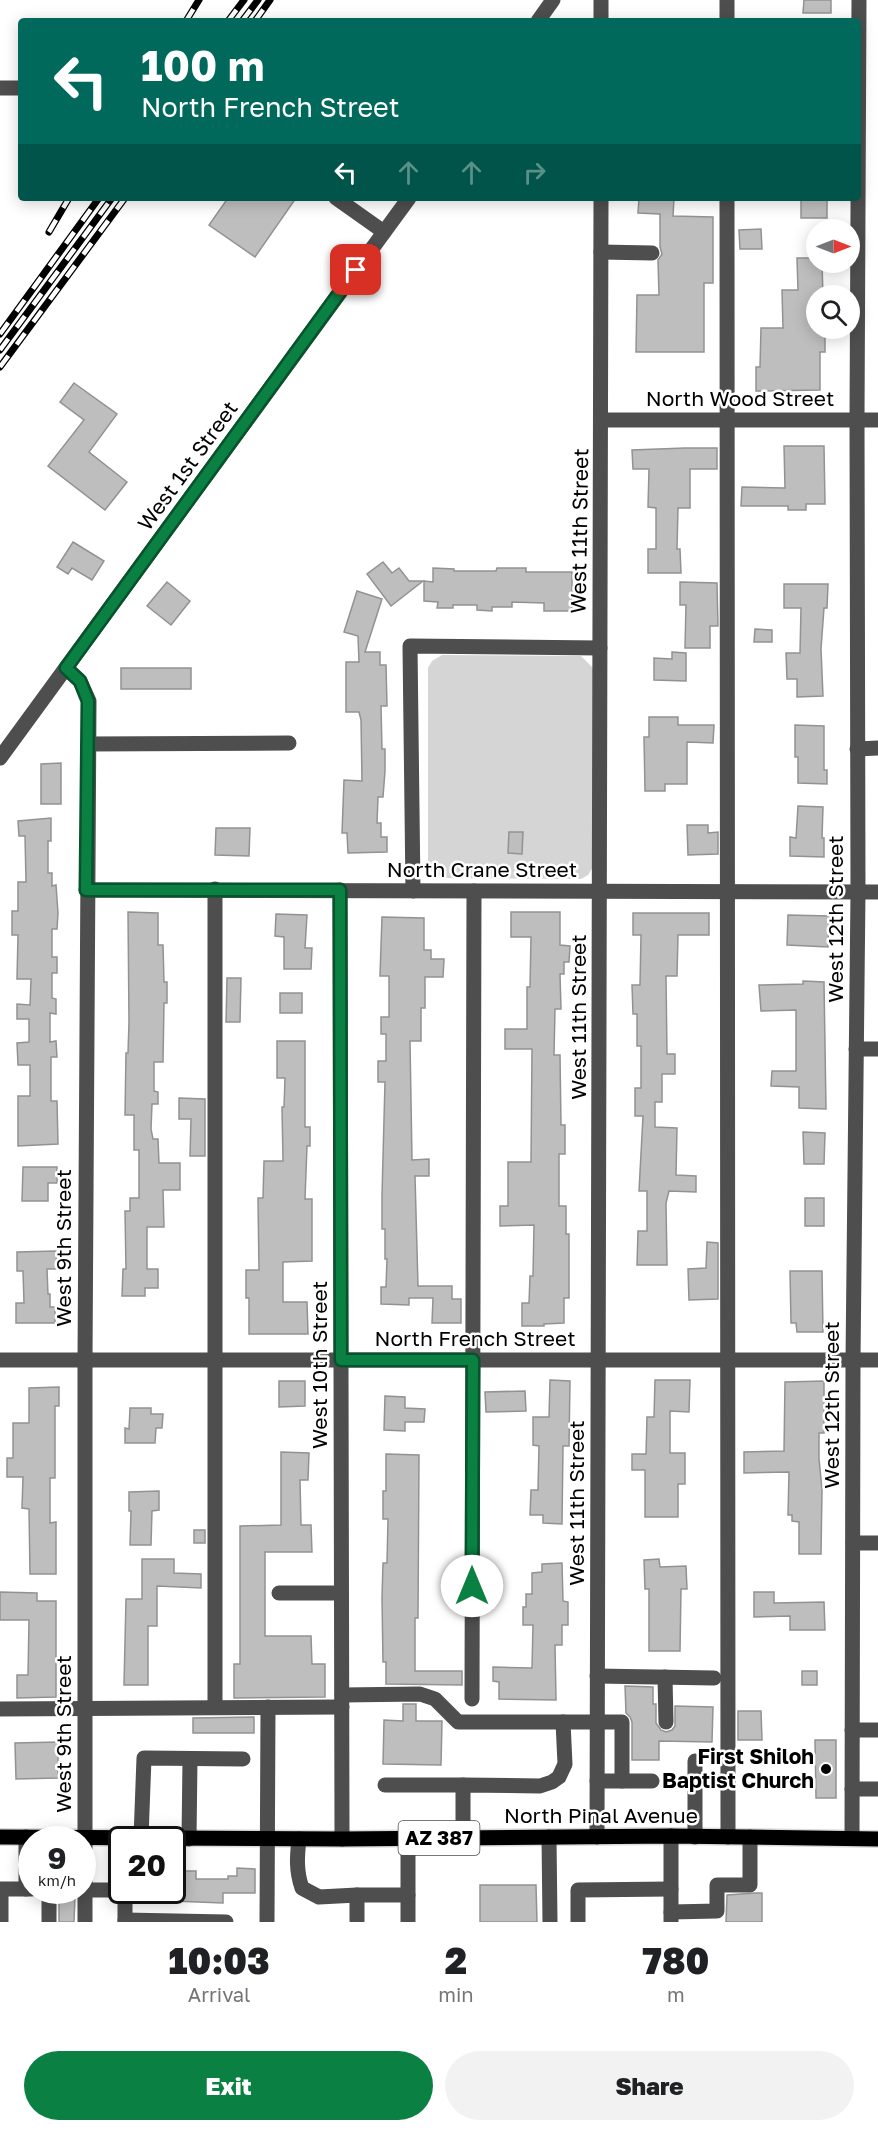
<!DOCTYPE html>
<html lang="en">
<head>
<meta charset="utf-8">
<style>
  :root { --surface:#fff; --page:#f2f2f2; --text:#202124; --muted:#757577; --accent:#0b8043 }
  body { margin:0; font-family:"Golos Text",sans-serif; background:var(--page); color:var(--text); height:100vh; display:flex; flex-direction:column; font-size:22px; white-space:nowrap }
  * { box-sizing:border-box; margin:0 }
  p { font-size:20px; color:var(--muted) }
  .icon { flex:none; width:33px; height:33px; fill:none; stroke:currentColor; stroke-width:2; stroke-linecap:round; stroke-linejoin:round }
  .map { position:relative; height:1922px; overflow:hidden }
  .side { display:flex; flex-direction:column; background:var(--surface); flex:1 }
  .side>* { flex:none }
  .banner { position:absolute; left:18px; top:18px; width:843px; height:183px; border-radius:6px; box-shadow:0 3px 15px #0003; background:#00695c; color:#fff; overflow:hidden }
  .needle { width:39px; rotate:90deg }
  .controls { position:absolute; left:806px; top:219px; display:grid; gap:12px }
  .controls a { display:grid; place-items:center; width:54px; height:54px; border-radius:50%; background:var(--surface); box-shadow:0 3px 15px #0003; font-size:30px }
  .speed { position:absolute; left:18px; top:1826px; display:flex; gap:12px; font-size:30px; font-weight:700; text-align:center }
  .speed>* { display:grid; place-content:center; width:78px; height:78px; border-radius:50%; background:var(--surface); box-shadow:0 3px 15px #0003; line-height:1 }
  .speed small { font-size:15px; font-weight:400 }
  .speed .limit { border:3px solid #111; border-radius:9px; background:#fff; color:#111 }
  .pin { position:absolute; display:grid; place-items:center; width:51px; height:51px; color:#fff; margin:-26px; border-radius:12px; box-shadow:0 3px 9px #0006 }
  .me { position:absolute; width:66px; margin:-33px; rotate:0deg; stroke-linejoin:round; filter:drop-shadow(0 0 4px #0008) }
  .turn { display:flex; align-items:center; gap:21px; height:126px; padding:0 24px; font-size:27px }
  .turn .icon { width:78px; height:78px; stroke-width:2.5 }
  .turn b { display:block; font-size:42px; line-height:51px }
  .lanes { display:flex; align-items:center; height:57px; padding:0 24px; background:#0003; justify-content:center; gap:30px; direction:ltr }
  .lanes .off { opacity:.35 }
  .eta { display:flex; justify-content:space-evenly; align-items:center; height:102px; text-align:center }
  .eta b { font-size:36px; font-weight:800; line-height:42px }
  .button { display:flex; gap:12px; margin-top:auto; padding:12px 24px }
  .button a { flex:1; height:69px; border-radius:36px; background:var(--accent); color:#fff; font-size:24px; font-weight:800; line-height:69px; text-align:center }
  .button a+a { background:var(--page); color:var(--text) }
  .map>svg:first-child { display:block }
</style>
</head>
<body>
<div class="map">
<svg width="878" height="1922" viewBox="0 0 878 1922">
  <rect width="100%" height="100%" fill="#fff"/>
  <path fill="#d5d5d5" d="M442 655 581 656 593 668V867L588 875 581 879 443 878 432 872 428 863V668L432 661Z"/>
  <g fill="#bebebe" stroke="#929292" stroke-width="1.5">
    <path d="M804 0H831V13H803Z"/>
    <path d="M228 198H296L255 257 209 225Z"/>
    <path d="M639 198H674L673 216 713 217V283H704V352H636L637 295H659L658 260 662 254 660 247V214L638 213Z"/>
    <rect x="801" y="198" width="26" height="20"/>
    <path d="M761 229 762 249H740L739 230Z"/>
    <path d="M797 258H816V262H822L823 296H816V328H825V352H820V390L756 391V367H760L761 328H783L782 290H798Z"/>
    <path d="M74 383 117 414 89 452 127 482 105 510 48 466 84 420 60 402Z"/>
    <path d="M784 446H824L825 504H806V510H788V506H741L742 487 785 488Z"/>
    <path d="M685 448H717V469H690V508H678L677 549H680L681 573H648V549H656V508L648 507 649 469H633L632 450Z"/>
    <path d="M73 542 104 561 92 580 72 568 68 574 57 567Z"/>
    <path d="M383 562 392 573 399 568 409 581H423L391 606 367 574Z"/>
    <path d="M433 568 454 569V571H496L497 568H526V572H572V611H544V603L512 602V607H492V611L477 610V605H453V608H437L438 602 424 601V581L433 582Z"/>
    <path d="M167 582 190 601 171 625 147 606Z"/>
    <path d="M680 582 717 583 718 626H710V648H685L686 605H680Z"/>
    <path d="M784 584H828L827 608H824L821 649 823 696 797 697V679H787L786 653H800L801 608H784Z"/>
    <path d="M357 591 382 599 365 652H380V665H386L387 706H381L382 749H385V771L383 797H378L377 823H381V837H387V852L348 853 347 833H342L344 780 362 781 361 720 359 712H346V662H359L358 636 344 632Z"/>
    <path d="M755 629 772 630V642H754Z"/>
    <path d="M672 652 686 653V681L654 680V658L672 659Z"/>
    <rect x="121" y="668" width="70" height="21"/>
    <path d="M649 717H678V725H714L713 743 687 742V784H665V791H645L644 737H649Z"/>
    <path d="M795 725 824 726V770H827V784L798 783V757H795Z"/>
    <path d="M61 763V804H41V764Z"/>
    <path d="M798 806 823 807 822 838H824V857L790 856V837L796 838Z"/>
    <path d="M51 818V841H48V873H52V886L56 885 58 913 57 929H52V957H57V973H52V998L56 999V1014L50 1013V1042L56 1041 57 1057H51V1101H57L58 1144 18 1146V1096H30V1065H18L17 1043 29 1042V1019H17V1004L30 1005 31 979H17L18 935H12V911H18V882H26L25 836H19L18 821Z"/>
    <path d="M687 825H708V833L718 832V854L688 855Z"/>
    <path d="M216 828H250L249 856 215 855Z"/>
    <path d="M509 832H523L522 854 508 853Z"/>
    <path d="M128 912 158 913V945H163L164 982H167V1003H164L163 1062H154V1091L158 1092V1104H152L151 1129 153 1139H158L159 1163H180V1190H163L164 1227H147V1269H158V1288H145V1296H122L123 1269H126L125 1211H130V1198H139V1150H134V1115H125L126 1053H128L129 1022Z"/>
    <path d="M511 912H560V945L570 946 569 962H564V974H560L561 1009H555L554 1055H560L561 1125H565V1154H559V1206H566V1234H569V1298H564V1323L544 1324V1326H522V1303H529L530 1276H533L534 1225 500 1226V1206H508V1162H531L532 1049H505V1029H527V987H530L531 937H511Z"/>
    <path d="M633 913H709V935H678L677 976H666L667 1054H675V1074H662V1102H655V1127L677 1128 676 1175 696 1176V1192L669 1191 666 1203 667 1265H637L638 1231H647V1191H639L643 1116H635V1088H641V1046H637V1014H633L632 985H640L641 935H633Z"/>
    <path d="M276 914 307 915 305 948H312L311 969H284V937L275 936Z"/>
    <path d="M788 915 829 916 828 947 787 945Z"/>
    <path d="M382 917 424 918V950H431V959H444L443 977H425V1008H421V1041H410L412 1160 429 1159V1176H415L418 1286H452V1299H461V1323H432L433 1298H409V1305L381 1304V1287H386L387 1259H385V1229H382V1195L385 1082H378V1061H386V1034H381V1017H389V976H380Z"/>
    <path d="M227 978H241L240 1022H226Z"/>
    <path d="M803 981 824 982 826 1109 799 1108V1087L771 1086 772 1071H796V1010L761 1011 759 985 803 984Z"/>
    <rect x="280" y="993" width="22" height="20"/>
    <path d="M277 1041H305V1127H310V1146H307L305 1199H312V1261L283 1262V1302H307L308 1334H249V1298H246V1270H259L258 1198H263L264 1161H283L282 1107H284L285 1078H277Z"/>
    <path d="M179 1098 205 1099V1156H190L191 1119H179Z"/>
    <path d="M803 1132 825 1133 824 1164H804Z"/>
    <path d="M23 1167H57V1183H48V1201H22Z"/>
    <rect x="805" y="1198" width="19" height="28"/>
    <path d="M707 1242 718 1243V1299L689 1300 688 1269 706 1268Z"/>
    <path d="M56 1251 57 1269H47L48 1294H50V1307H55V1323H16V1303H24L23 1271H17V1252Z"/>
    <path d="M790 1271H822L823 1332H797L796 1323H791Z"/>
    <path d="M550 1380 570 1381 569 1446H563L562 1524 543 1523V1515H530L531 1490H538L539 1446 533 1445V1417H549Z"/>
    <path d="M655 1380H690L689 1412 670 1411V1453H685V1484H678V1517H645V1470H632V1454H646L647 1417H654Z"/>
    <path d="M279 1381H305V1406L279 1407Z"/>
    <path d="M824 1381V1433H819V1459L822 1489 821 1554H799V1522L792 1521V1515H788L789 1472 744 1473V1452L784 1451 785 1382Z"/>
    <path d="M59 1387V1406H55V1478H50V1523L56 1522V1574H30L29 1509 22 1508 23 1477H7V1458H13V1423H29V1388Z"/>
    <path d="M525 1391 526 1411 486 1412 485 1392Z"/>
    <path d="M385 1396 405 1397V1408L425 1409 424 1422H405V1431L384 1430Z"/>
    <path d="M130 1408H151V1414H163L162 1428H156L155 1443H125V1428L129 1429Z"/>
    <path d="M281 1452 309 1453 308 1480H300L301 1525H311L312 1552H265V1636H311L312 1664H325V1697L234 1698V1664H240V1526L281 1525Z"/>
    <path d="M386 1454 419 1455 418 1618H415V1671H462V1685L386 1684V1662H383L382 1598 383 1563H387L388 1519H383V1491H386Z"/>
    <path d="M159 1491V1510L152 1511 151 1545H130L131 1511H129V1492Z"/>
    <rect x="194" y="1530" width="11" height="13"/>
    <path d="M142 1559H174V1573L201 1574V1588L157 1586V1626H148V1685H124L126 1599H142Z"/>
    <path d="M659 1559 660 1567 686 1566 687 1589H681L680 1651H649V1589H645L644 1560Z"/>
    <path d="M562 1563 563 1601 568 1602V1625H562V1645H555L556 1700 499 1699V1682L493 1681V1667L532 1668 533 1625H523V1607H526V1594H532V1573L542 1572V1564Z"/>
    <path d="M0 1592 37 1593V1601H56V1697L17 1698V1675H28L29 1620H0Z"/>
    <path d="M754 1592H774V1603L824 1602 825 1630H790V1616L754 1617Z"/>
    <rect x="802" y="1671" width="15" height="14"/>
    <path d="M625 1686 653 1687V1704H656V1723L661 1730 666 1732 672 1730 675 1726V1706L713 1707 712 1742 659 1741V1760H632V1722L630 1717 626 1713Z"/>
    <path d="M403 1704H416V1721H442L441 1765 383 1764 384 1720 403 1721Z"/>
    <path d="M738 1711H761L762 1740H738Z"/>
    <path d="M254 1717V1733H193V1718Z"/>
    <path d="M815 1740H836V1798H816Z"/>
    <path d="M58 1742V1778L16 1779 15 1743Z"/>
    <path d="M237 1868 255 1869V1893H223V1903L172 1901V1883H179V1871H196V1879H228V1876H237Z"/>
    <path d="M480 1885H536L537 1922H480Z"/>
    <path d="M59 1890H72L75 1896 74 1922H59Z"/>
    <path d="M755 1893H762V1922H726L727 1895Z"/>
  </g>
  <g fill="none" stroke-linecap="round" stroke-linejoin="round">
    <defs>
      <path id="major" d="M0 1837 342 1839 671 1836 878 1839"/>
    </defs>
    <use href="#major" stroke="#dbdbdb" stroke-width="18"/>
    <g stroke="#4e4e4e" stroke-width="15">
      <path d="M601 0V21"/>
      <path d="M727 0V21"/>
      <path d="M538 21 553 0"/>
      <path d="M0 88H21"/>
      <path d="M336 198 384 232"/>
      <path d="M727 198 728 1837"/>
      <path d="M601 252 652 253"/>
      <path d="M602 420H878"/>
      <path d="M66 668 80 681 89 701 85 1360V1922"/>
      <path d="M88 744 289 743"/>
      <path d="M857 749 878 748"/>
      <path d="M0 758 409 198"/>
      <path d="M215 889V1707"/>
      <path d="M86 890 878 892"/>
      <path d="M340 890 342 1839"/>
      <path d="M413 891 410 646 600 648"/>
      <path d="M856 1049H878"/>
      <path d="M0 1360H878"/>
      <path d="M853 1543H878"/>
      <path d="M279 1593H341"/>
      <path d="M597 1676 714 1678"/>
      <path d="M665 1677 666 1722"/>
      <path d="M342 1695 420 1694 435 1699 458 1722H622V1781"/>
      <path d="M472 1699 474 891"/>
      <path d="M0 1709 342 1707"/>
      <path d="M852 1730H878"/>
      <path d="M695 1761V1837"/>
      <path d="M597 1781H652"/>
      <path d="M385 1785H463"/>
      <path d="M852 1789H878"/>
      <path d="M671 1836V1922"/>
      <path d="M26 1837V1889H32"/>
      <path d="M549 1837 550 1922"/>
      <path d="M597 1837 601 198"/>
      <path d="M141 1838 144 1758 243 1759"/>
      <path d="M408 1838V1922"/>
      <path d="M463 1838V1785L540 1786 552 1782 559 1777 565 1764 563 1722"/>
      <path d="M852 1838 853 1360 858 892 857 420 859 0"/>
      <path d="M189 1839 190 1759"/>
      <path d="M299 1839C297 1857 296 1871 302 1888L319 1897 357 1895"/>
      <path d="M49 1890V1922"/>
      <path d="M82 1890H125"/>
      <path d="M125 1890V1922"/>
      <path d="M671 1912 717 1911V1885H750V1837"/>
      <path d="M125 1920 226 1922"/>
      <path d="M1 1922V1889H26"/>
      <path d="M267 1922 268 1707"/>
      <path d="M357 1922V1895H408"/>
      <path d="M578 1922V1890L671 1889"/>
    </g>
    <use href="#major" stroke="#000" stroke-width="15"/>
    <defs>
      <g id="rail">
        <path d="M186 21 199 0"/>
        <path d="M228 21 244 0"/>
        <path d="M242 21 258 0"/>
        <path d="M255 21 270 0"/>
        <path d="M49 232 69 198"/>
        <path d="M0 334 99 198"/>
        <path d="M0 350 112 198"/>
        <path d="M0 367 125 198"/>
      </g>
    </defs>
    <use href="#rail" stroke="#000" stroke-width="7"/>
    <use href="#rail" stroke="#fff" stroke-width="4.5" stroke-dasharray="14" stroke-linecap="butt"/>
  </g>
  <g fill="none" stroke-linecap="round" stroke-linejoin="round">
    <defs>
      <path id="route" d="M356 270 66 668 80 681 88 701 86 890H340L341 1360H473L472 1586"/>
    </defs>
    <use href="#route" stroke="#07532c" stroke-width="15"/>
    <use href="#route" stroke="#0b8043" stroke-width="10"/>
  </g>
  <circle fill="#000" stroke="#fff" stroke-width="2" cx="826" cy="1769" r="6"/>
  <g text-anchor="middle" stroke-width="5" stroke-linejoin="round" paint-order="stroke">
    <rect fill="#fff" stroke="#4c4c4c" stroke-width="1.5" x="398.5" y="1821" width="81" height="34" rx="4.5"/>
    <g font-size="20" font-weight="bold" fill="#000">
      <text x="439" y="1845">AZ 387</text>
    </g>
    <g font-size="21" fill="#000" stroke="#fff">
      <text x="740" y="406">North Wood Street</text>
      <text transform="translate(188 466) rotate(-54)" y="7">West 1st Street</text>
      <text transform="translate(580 531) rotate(-89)" y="7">West 11th Street</text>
      <text x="482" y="877">North Crane Street</text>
      <text transform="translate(836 919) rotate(-90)" y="7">West 12th Street</text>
      <text transform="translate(579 1017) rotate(-90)" y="7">West 11th Street</text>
      <text transform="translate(64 1248) rotate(-90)" y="7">West 9th Street</text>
      <text x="475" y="1346">North French Street</text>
      <text transform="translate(320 1365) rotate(-90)" y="7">West 10th Street</text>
      <text transform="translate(832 1405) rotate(-90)" y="7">West 12th Street</text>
      <text transform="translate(577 1503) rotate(-90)" y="7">West 11th Street</text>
      <text transform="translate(64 1734) rotate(-90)" y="7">West 9th Street</text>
      <text x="601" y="1823">North Pinal Avenue</text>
    </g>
    <g font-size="21" font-weight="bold" fill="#000" stroke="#fff" text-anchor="end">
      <text x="814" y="1764">First Shiloh<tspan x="814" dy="24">Baptist Church</tspan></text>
    </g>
  </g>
</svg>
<div class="controls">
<a><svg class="needle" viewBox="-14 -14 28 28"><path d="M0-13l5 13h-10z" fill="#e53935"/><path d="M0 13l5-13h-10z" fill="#757577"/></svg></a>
<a><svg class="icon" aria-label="search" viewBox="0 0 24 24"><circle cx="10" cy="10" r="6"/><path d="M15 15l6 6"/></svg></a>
</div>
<div class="speed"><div>9<small>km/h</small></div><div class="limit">20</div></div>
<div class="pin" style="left:356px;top:270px;background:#d93025"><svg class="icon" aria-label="arrive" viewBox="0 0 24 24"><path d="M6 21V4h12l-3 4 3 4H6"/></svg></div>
<svg class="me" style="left:472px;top:1586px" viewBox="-20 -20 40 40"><circle r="19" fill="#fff"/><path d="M0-13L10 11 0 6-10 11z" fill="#0b8043"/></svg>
<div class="banner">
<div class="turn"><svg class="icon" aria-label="left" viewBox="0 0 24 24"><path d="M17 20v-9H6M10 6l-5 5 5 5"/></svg><div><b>100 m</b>North French Street</div></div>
<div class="lanes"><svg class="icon" aria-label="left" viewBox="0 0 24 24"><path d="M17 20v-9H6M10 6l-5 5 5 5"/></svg><svg class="icon off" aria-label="ahead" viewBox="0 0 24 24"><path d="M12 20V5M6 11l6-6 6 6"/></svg><svg class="icon off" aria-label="ahead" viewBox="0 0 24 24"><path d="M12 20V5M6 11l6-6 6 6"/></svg><svg class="icon off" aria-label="right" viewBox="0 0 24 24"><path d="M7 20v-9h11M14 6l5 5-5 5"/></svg></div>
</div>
</div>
<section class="side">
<div class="eta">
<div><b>10:03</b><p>Arrival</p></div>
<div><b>2</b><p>min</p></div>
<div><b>780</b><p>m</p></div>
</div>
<div class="button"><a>Exit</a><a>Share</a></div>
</section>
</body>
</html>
